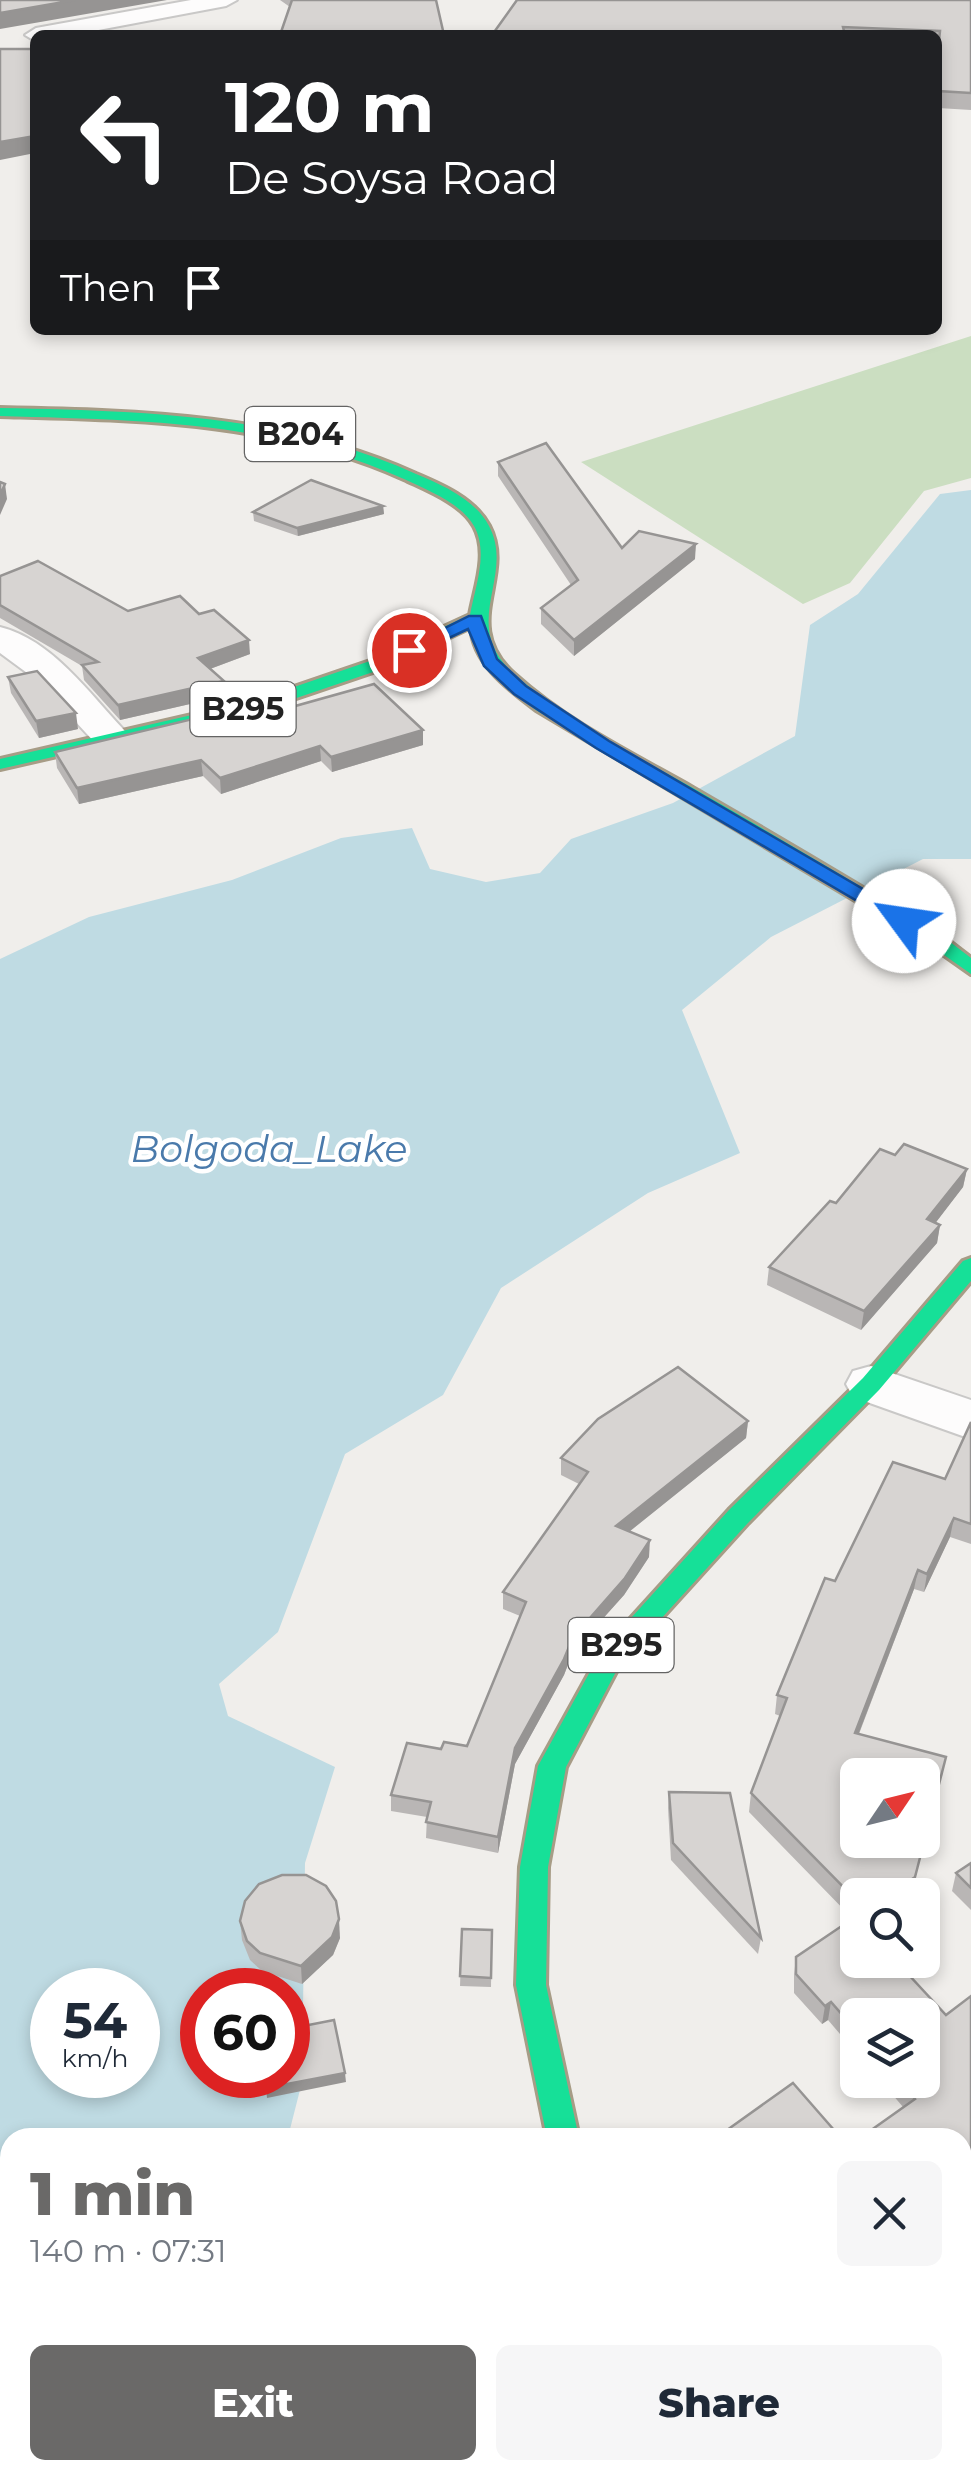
<!DOCTYPE html>
<html lang="en">
<head>
<meta charset="utf-8">
<style>
  :root { --surface:#fff; --page:#f6f6f7; --text:#1f2937; --muted:#747a83; --accent:#6a6968 }
  body { margin:0; font-family:Montserrat,sans-serif; background:var(--page); color:var(--text); height:100vh; display:flex; flex-direction:column; font-size:38px; white-space:nowrap }
  * { box-sizing:border-box; margin:0 }
  p { font-size:32px; color:var(--muted) }
  .icon { flex:none; width:55px; height:55px; fill:none; stroke:currentColor; stroke-width:2; stroke-linecap:round; stroke-linejoin:round }
  .map { position:relative; flex:1; overflow:hidden }
  .side { position:absolute; left:0px; top:2128px; width:972px; height:352px; display:flex; flex-direction:column; background:var(--surface); border-radius:30px 30px 0 0; box-shadow:0 5px 15px #0003 }
  .side>* { flex:none }
  .guide { position:absolute; left:30px; top:30px; width:912px; height:305px; border-radius:15px; box-shadow:0 5px 15px #0003; background:#202124; color:#fff; overflow:hidden }
  .needle { width:65px; rotate:55deg }
  .fabs { position:absolute; left:840px; top:1758px; display:grid; gap:20px }
  .fabs a { display:grid; place-items:center; width:100px; height:100px; border-radius:15px; background:var(--surface); box-shadow:0 5px 15px #0003; font-size:50px }
  .speed { position:absolute; left:30px; top:1968px; display:flex; gap:20px; font-size:50px; font-weight:700; text-align:center }
  .speed>* { display:grid; place-content:center; width:130px; height:130px; border-radius:50%; background:var(--surface); box-shadow:0 5px 15px #0003; line-height:1 }
  .speed small { font-size:25px; font-weight:400 }
  .speed .limit { border:15px solid #d22; background:#fff; color:#111 }
  .pin { position:absolute; display:grid; place-items:center; width:85px; height:85px; color:#fff; margin:-42px; border:5px solid #fff; border-radius:50%; box-shadow:0 2px 10px #0007 }
  .me { position:absolute; width:110px; margin:-55px; rotate:301deg; stroke-linejoin:round; filter:drop-shadow(0 0 8px #0008) }
  .turn { display:flex; align-items:center; gap:35px; height:210px; padding:0 30px; font-size:45px }
  .turn .icon { width:130px; height:130px; stroke-width:2.5 }
  .turn b { display:block; font-size:70px; line-height:85px }
  .then { display:flex; align-items:center; height:95px; padding:0 30px; background:#0003; gap:20px; font-size:38px }
  .round { display:grid; place-items:center; flex:none; width:105px; height:105px; border-radius:15px; background:var(--page) }
  .headline { display:flex; align-items:center; justify-content:space-between; height:170px; padding:0 30px }
  h1 { font-size:60px; font-weight:800; line-height:75px; color:var(--accent) }
  .cta { display:flex; gap:20px; margin-top:auto; padding:20px 30px }
  .cta a { flex:1; height:115px; border-radius:15px; background:var(--accent); color:#fff; font-size:40px; font-weight:800; line-height:115px; text-align:center }
  .cta a+a { background:var(--page); color:var(--text) }
  .map>svg:first-child { display:block }
</style>
</head>
<body>
<div class="map">
<svg width="971" height="2478" viewBox="0 0 971 2478">
  <rect width="100%" height="100%" fill="#f0eeeb"/>
  <path fill="#cbdec1" d="M971 336V478L924 491 850 583 803 604 581 462Z"/>
  <path fill="#bfdbe3" fill-rule="evenodd" d="M971 490V859H923L771 937 682 1010 740 1153 648 1193 501 1288 443 1395 345 1454 278 1632 219 1684 228 1716 335 1767 305 1863 302 2082 288 2137 10 2138V2470H207L206 2478H0V959L89 917 232 880 341 838 412 828 430 869 486 882 540 873 571 839 673 803 795 736 810 625 858 594 940 494ZM52 1990H138V2075H52ZM202 1990H288V2075H202Z"/>
  <g fill="none" stroke-linecap="round" stroke-linejoin="round">
    <defs>
      <g id="street">
        <path d="M191 0H237L226 6 72 35H35V41L25 35 36 28Z"/>
        <path d="M0 627C51 639 90 694 124 730L130 738 124 746 111 749 98 746 38 681 0 653Z"/>
        <path d="M871 1366 971 1400V1439L853 1397 846 1384 853 1371Z"/>
        <path d="M971 2209V2284L962 2287V2212Z"/>
      </g>
      <g id="fast">
        <path d="M0 408C143 411 283 414 416 474 442 485 475 499 489 526 516 577 458 624 514 674 567 722 631 753 693 788 776 836 859 885 941 935L971 958V974L927 943 536 710C509 689 474 665 471 627L382 669 264 709 0 769V759L253 701 370 661 470 615C475 587 489 553 474 526 461 503 427 490 404 479 276 421 139 420 0 416Z"/>
        <path d="M971 1258V1281L879 1390 747 1524 620 1664 566 1767 548 1867 546 1985 579 2138H547L516 1985 520 1867 538 1766 602 1650 729 1510 863 1378 963 1261Z"/>
        <path d="M755 2470H793L796 2478H758Z"/>
      </g>
    </defs>
    <use href="#street" stroke="#c9c8c7" stroke-width="4"/>
    <use href="#fast" stroke="#a79c86" stroke-width="6"/>
    <use href="#street" fill="#fdfcfc" fill-rule="evenodd"/>
    <use href="#fast" fill="#16e098" fill-rule="evenodd"/>
  </g>
  <g fill="#b9b6b5">
    <path d="M280 0H436L290 7Z"/>
    <path d="M971 0V110L938 108V35H492Z"/>
    <path d="M498 462 622 548 695 559 574 656 541 624V608L571 585 498 476Z"/>
    <path d="M383 506 384 514 298 536 254 521 253 512Z"/>
    <path d="M0 576 128 611 199 614 250 654 210 669 224 681 225 696 120 720 84 680 82 666 0 618Z"/>
    <path d="M8 677 78 729 39 738 11 693Z"/>
    <path d="M263 715 423 745 332 772 321 761 221 794 203 776 79 804 57 768 55 752Z"/>
    <path d="M895 1155 967 1169 963 1187 935 1223 940 1225 937 1243 861 1330 767 1285 769 1267 836 1203Z"/>
    <path d="M748 1421 746 1438 629 1532 649 1557 624 1595 581 1643 577 1641 564 1675 515 1764 498 1853 426 1838 427 1817 391 1811V1795L441 1749 467 1746 520 1616 503 1609V1592L579 1484 561 1475V1458Z"/>
    <path d="M971 1422V1544L950 1537 924 1592 914 1589 859 1734 946 1757 942 1776 858 1895V1960L946 2015 971 1996V2207L963 2209 962 2219V2138L903 2107 880 2080H922L858 2015V2055L828 2020 822 2024 794 1993V1975L796 1957 853 1919 749 1812 751 1793 780 1716 775 1714 777 1695 835 1581 945 1479Z"/>
    <path d="M669 1792 761 1938 758 1954 671 1860 668 1808Z"/>
    <path d="M971 1863V1910L952 1891 956 1873Z"/>
    <path d="M240 1921 340 1938 333 1955 302 1984 262 1971 250 1960 242 1940Z"/>
    <path d="M462 1929 492 1930 491 1987 460 1986Z"/>
    <path d="M401 2470H653L658 2478H406Z"/>
  </g>
  <g fill="#969493">
    <path d="M75 0H167L0 29V13Z"/>
    <path d="M35 136V153L0 160V142Z"/>
    <path d="M5 484 7 499 0 515V495Z"/>
    <path d="M383 506 384 514 298 536 297 528Z"/>
    <path d="M696 544 695 559 574 656V640Z"/>
    <path d="M249 640 250 654 199 673 198 658Z"/>
    <path d="M224 681 225 696 120 720 118 705Z"/>
    <path d="M76 713 78 729 39 738 36 721Z"/>
    <path d="M423 730V745L332 772 331 757Z"/>
    <path d="M320 746 321 761 221 794 220 778Z"/>
    <path d="M201 760 203 776 79 804 77 788Z"/>
    <path d="M967 1169 963 1187 924 1238 927 1219Z"/>
    <path d="M940 1225 937 1243 861 1330 864 1311Z"/>
    <path d="M748 1421 746 1438 615 1543 616 1526Z"/>
    <path d="M954 1518 950 1537 924 1592 927 1574Z"/>
    <path d="M650 1540 649 1557 624 1595 581 1643 582 1627Z"/>
    <path d="M918 1570 914 1589 852 1751 855 1733Z"/>
    <path d="M578 1625 577 1641 564 1675 515 1764 498 1853V1837L515 1748Z"/>
    <path d="M946 1757 911 1895H889Z"/>
    <path d="M339 1919 340 1938 333 1955 302 1984 301 1966Z"/>
    <path d="M831 2002 828 2020 822 2024 825 2006Z"/>
    <path d="M345 2073 346 2082 267 2098 266 2088Z"/>
    <path d="M971 2190V2207L962 2209 963 2192Z"/>
  </g>
  <g fill="#d7d4d2" stroke="#969493" stroke-width="2.5" fill-rule="evenodd">
    <path d="M0 0H75L0 13Z"/>
    <path d="M292 0H436L444 35H280Z"/>
    <path d="M517 0H971V93L938 91V51L940 31 843 27 845 35H492Z"/>
    <path d="M0 49H35V136L0 142Z"/>
    <path d="M546 443 622 548 639 531 696 544 574 640 541 608 578 580 498 462Z"/>
    <path d="M311 480 383 506 297 528 253 512Z"/>
    <path d="M0 482 5 484 0 495Z"/>
    <path d="M38 561 128 611 180 596 199 614 214 610 249 640 198 658 224 681 118 705 82 665 98 662 0 605V576Z"/>
    <path d="M37 671 76 713 36 721 8 677Z"/>
    <path d="M374 684 423 730 331 757 320 746 220 778 201 760 77 788 55 752 251 705 263 715Z"/>
    <path d="M904 1144 967 1169 927 1219 940 1225 864 1311 769 1267 830 1201 836 1203 880 1149 895 1155Z"/>
    <path d="M678 1367 748 1421 616 1526 650 1540 625 1578 582 1627 578 1625 564 1659 515 1748 498 1837 426 1822 431 1802 391 1795 407 1743 441 1749 444 1742 467 1746 526 1602 503 1592 588 1472 561 1458 598 1419Z"/>
    <path d="M971 1422V1524L954 1518 927 1574 918 1570 855 1733 946 1757 915 1877 889 1895H858V1902L751 1793 787 1698 777 1695 825 1578 835 1581 893 1462 945 1479ZM858 1775H922V1840H858Z"/>
    <path d="M669 1792 730 1793 761 1938 673 1843Z"/>
    <path d="M971 1863V1888L956 1873Z"/>
    <path d="M282 1875H306L326 1886 336 1901 339 1919 332 1937 301 1966 260 1953 247 1941 240 1921 245 1901 259 1884Z"/>
    <path d="M855 1917 858 1920V1960H895L946 2015 971 1996V2190L963 2192V2218L962 2138H860L915 2099 899 2080H922V2015H858V2033L831 2002 825 2006 796 1974V1957Z"/>
    <path d="M462 1929 492 1930 491 1978 460 1976Z"/>
    <path d="M334 2020 345 2073 266 2088 264 2075H288V2029Z"/>
    <path d="M793 2083 841 2138H722L720 2135Z"/>
    <path d="M412 2470H653L658 2478H417Z"/>
  </g>
  <path fill="#1a73e8" stroke="#114b97" stroke-width="2.5" d="M469 616H481L497 659 526 686 609 741 911 917V925H898L596 748 514 694 484 666 468 629 415 654 401 650Z"/>
  <g text-anchor="middle" stroke-width="9" stroke-linejoin="round" paint-order="stroke">
    <g fill="#fff" stroke="#646464" stroke-width="2.5">
      <rect x="245" y="407" width="110" height="54" rx="8"/>
      <rect x="190.5" y="682" width="105" height="54" rx="8"/>
      <rect x="568.5" y="1618" width="105" height="54" rx="8"/>
    </g>
    <g font-size="32" font-weight="bold" fill="#222">
      <text x="300" y="445">B204</text>
      <text x="243" y="720">B295</text>
      <text x="621" y="1656">B295</text>
    </g>
    <g font-size="38" font-style="italic" fill="#4a7aab" stroke="#fff">
      <text x="269" y="1162">Bolgoda_Lake</text>
    </g>
  </g>
</svg>
<div class="fabs">
<a><svg class="needle" viewBox="-14 -14 28 28"><path d="M0-13l5 13h-10z" fill="#e53935"/><path d="M0 13l5-13h-10z" fill="#747a83"/></svg></a>
<a><svg class="icon" aria-label="search" viewBox="0 0 24 24"><circle cx="10" cy="10" r="6"/><path d="M15 15l6 6"/></svg></a>
<a><svg class="icon" aria-label="layers" viewBox="0 0 24 24"><path d="M12 4l9 5-9 5-9-5zM3 14l9 5 9-5"/></svg></a>
</div>
<div class="speed"><div>54<small>km/h</small></div><div class="limit">60</div></div>
<div class="pin" style="left:409px;top:650px;background:#d93025"><svg class="icon" aria-label="arrive" viewBox="0 0 24 24"><path d="M6 21V4h12l-3 4 3 4H6"/></svg></div>
<svg class="me" style="left:904px;top:921px" viewBox="-20 -20 40 40"><circle r="19" fill="#fff"/><path d="M0-13L10 11 0 6-10 11z" fill="#1a73e8"/></svg>
<div class="guide">
<div class="turn"><svg class="icon" aria-label="left" viewBox="0 0 24 24"><path d="M17 20v-9H6M10 6l-5 5 5 5"/></svg><div><b>120 m</b>De Soysa Road</div></div>
<div class="then">Then<svg class="icon" aria-label="arrive" viewBox="0 0 24 24"><path d="M6 21V4h12l-3 4 3 4H6"/></svg></div>
</div>
<section class="side">
<div class="headline"><div><h1>1 min</h1><p>140 m · 07:31</p></div><a class="round"><svg class="icon" aria-label="close" viewBox="0 0 24 24"><path d="M6 6l12 12M18 6L6 18"/></svg></a></div>
<div class="cta"><a>Exit</a><a>Share</a></div>
</section>
</div>
</body>
</html>
